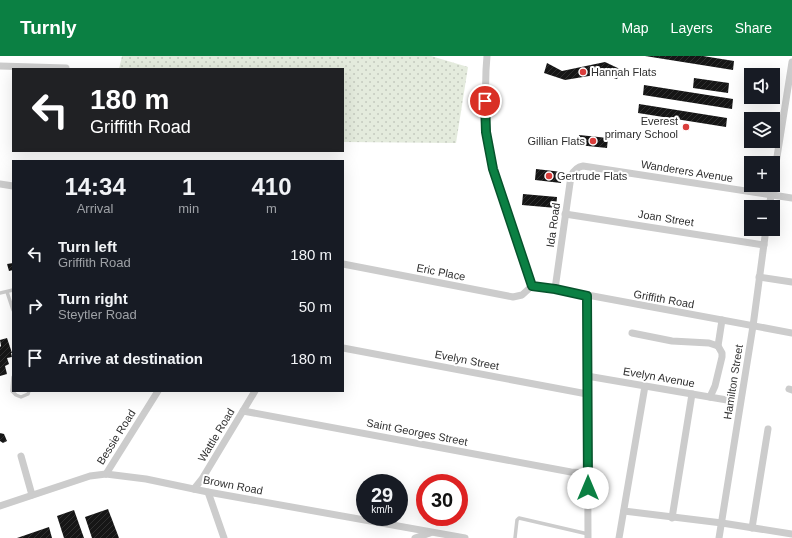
<!DOCTYPE html>
<html lang="en">
<head>
<meta charset="utf-8">
<style>
  :root { --surface:#171b24; --page:#20242c; --text:#f1f3f6; --muted:#9ea1a6; --accent:#0b8043 }
  body { margin:0; font-family:Arial,sans-serif; background:var(--page); color:var(--text); height:100vh; display:flex; flex-direction:column; font-size:15px; white-space:nowrap }
  * { box-sizing:border-box; margin:0 }
  p { font-size:13px; color:var(--muted) }
  .icon { flex:none; width:22px; height:22px; fill:none; stroke:currentColor; stroke-width:2; stroke-linecap:round; stroke-linejoin:round }
  .map { position:relative; flex:1; overflow:hidden }
  .drawer { position:absolute; left:12px; top:104px; width:332px; height:232px; display:flex; flex-direction:column; background:var(--surface); border-radius:0px; box-shadow:0 4px 16px #0002 }
  .drawer>* { flex:none }
  .top-card { position:absolute; left:12px; top:12px; width:332px; height:84px; border-radius:0px; box-shadow:0 4px 16px #0002; background:#202124; color:#fff; overflow:hidden }
  .tools { position:absolute; left:744px; top:12px; display:grid; gap:8px }
  .tools a { display:grid; place-items:center; width:36px; height:36px; border-radius:0px; background:var(--surface); box-shadow:0 4px 16px #0002; font-size:20px }
  .speed { position:absolute; left:356px; top:418px; display:flex; gap:8px; font-size:20px; font-weight:700; text-align:center }
  .speed>* { display:grid; place-content:center; width:52px; height:52px; border-radius:50%; background:var(--surface); box-shadow:0 4px 16px #0002; line-height:1 }
  .speed small { font-size:10px; font-weight:400 }
  .speed .limit { border:6px solid #d22; background:#fff; color:#111 }
  .pin { position:absolute; display:grid; place-items:center; width:34px; height:34px; color:#fff; margin:-17px; border:2px solid #fff; border-radius:50%; box-shadow:0 1px 4px #0007 }
  .me { position:absolute; width:44px; margin:-22px; rotate:0deg; stroke-linejoin:round; filter:drop-shadow(0 0 3px #0008) }
  .turn { display:flex; align-items:center; gap:14px; height:84px; padding:0 12px; font-size:18px }
  .turn .icon { width:52px; height:52px; stroke-width:2.5 }
  .turn b { display:block; font-size:28px; line-height:34px }
  .eta { display:flex; justify-content:space-evenly; align-items:center; height:68px; text-align:center }
  .eta b { font-size:24px; font-weight:800; line-height:28px }
  ul { padding:0; list-style:none }
  li { display:flex; align-items:center; gap:12px; height:52px; padding:0 12px }
  li div { flex:1 }
  li b { display:block; font-size:15px }
  li em { font-style:normal }
  header { display:flex; align-items:center; gap:24px; box-sizing:border-box; height:56px; padding:0 20px; background:var(--accent); color:#fff }
  header strong { font-size:19px }
  nav { display:flex; gap:22px; margin-inline-start:auto; font-size:14px }
  .map>svg:first-child { display:block }
</style>
</head>
<body>
<header>
<strong>Turnly</strong>
<nav><a>Map</a><a>Layers</a><a>Share</a></nav>
</header>
<div class="map">
<svg width="792" height="482" viewBox="0 0 792 482">
  <defs>
    <pattern id="grass-dots" width="8" height="8" patternUnits="userSpaceOnUse"><rect width="8" height="8" fill="#e4ebdd"/><path d="M2 2h.1M6 6h.1" fill="none" stroke="#c4cabe" stroke-width="1.8" stroke-linecap="round"/></pattern>
    <pattern id="building-hatch" width="6" height="6" patternUnits="userSpaceOnUse"><rect width="6" height="6" fill="#161616"/><path d="M-1 1l2-2M0 6l6-6M5 7l2-2" fill="none" stroke="#303030"/></pattern>
  </defs>
  <rect width="100%" height="100%" fill="#fff"/>
  <path fill="url(#grass-dots)" d="M122 0H431L468 11 456 87 343 86V13H119Z"/>
  <g fill="url(#building-hatch)">
    <path d="M645 0H703L734 5 733 14Z"/>
    <path d="M605 6 622 14 617 23 601 18 565 24 544 17 547 7 562 15Z"/>
    <path d="M694 22 729 27 728 37 693 32Z"/>
    <path d="M644 29 733 43 732 53 643 39Z"/>
    <path d="M639 48 727 62 726 71 638 57Z"/>
    <path d="M579 79 608 82 607 92 578 89Z"/>
    <path d="M536 113 562 116 561 127 535 124Z"/>
    <path d="M523 138 557 141 556 152 522 149Z"/>
    <path d="M13 207V214L9 215 7 208Z"/>
    <path d="M7 282 12 297H11L12 301 7 302 9 308 5 310 7 318 0 320V291L1 290 0 284Z"/>
    <path d="M0 377 4 378 7 385 3 387 0 385Z"/>
    <path d="M108 453 119 482H92L85 461Z"/>
    <path d="M74 454 84 482H64L57 460Z"/>
    <path d="M49 471 52 482H17Z"/>
  </g>
  <g fill="none" stroke-linecap="round" stroke-linejoin="round">
    <g stroke="#ccc" stroke-width="3.5">
      <path d="M7 236 13 254"/>
      <path d="M0 237 13 234"/>
      <path d="M13 321 12 335 16 339 21 341 28 338 29 335"/>
      <path d="M515 482 517 464 519 462 588 478"/>
    </g>
    <g stroke="#ccc" stroke-width="7">
      <path d="M487 0 486 14 485 56 489 96 497 126 532 230"/>
      <path d="M0 10 66 12"/>
      <path d="M773 126 792 6"/>
      <path d="M0 128 13 130"/>
      <path d="M769 151 773 129"/>
      <path d="M565 158 764 189"/>
      <path d="M343 208 513 241 522 239 532 230"/>
      <path d="M759 221 792 226"/>
      <path d="M532 230 555 233 792 277"/>
      <path d="M555 233 571 120C574 114 577 111 583 110L792 142"/>
      <path d="M587 240 588 482"/>
      <path d="M632 277 672 285 709 287 718 290 722 297V301L715 330 710 341"/>
      <path d="M718 290 722 264"/>
      <path d="M343 292 587 338"/>
      <path d="M587 320 727 344"/>
      <path d="M789 333 792 334"/>
      <path d="M243 355 571 416 588 417"/>
      <path d="M21 400 32 439"/>
      <path d="M106 418 158 335"/>
      <path d="M194 433 202 423 255 335"/>
      <path d="M208 436 224 482"/>
      <path d="M0 450 90 420 106 418 146 423 208 436 465 482"/>
      <path d="M624 455 722 467 792 478"/>
      <path d="M672 462 692 338"/>
      <path d="M752 472 768 373"/>
      <path d="M415 482 430 477"/>
      <path d="M619 482 645 330"/>
      <path d="M719 482 753 270 766 173"/>
    </g>
  </g>
  <g fill="none" stroke-linecap="round" stroke-linejoin="round">
    <defs>
      <path id="route" d="M485 45 486 76 493 113 532 230 555 233 587 240 588 432"/>
    </defs>
    <use href="#route" stroke="#07532c" stroke-width="10"/>
    <use href="#route" stroke="#0b8043" stroke-width="7"/>
  </g>
  <g fill="#da3e3c" stroke="#fff" stroke-width="1.5">
    <circle cx="583" cy="16" r="4"/>
    <circle cx="686" cy="71" r="4"/>
    <circle cx="593" cy="85" r="4"/>
    <circle cx="549" cy="120" r="4"/>
  </g>
  <g text-anchor="middle" stroke-width="4" stroke-linejoin="round" paint-order="stroke">
    <g font-size="11" fill="#2f2f2f" stroke="#fff" text-anchor="start">
      <text x="591" y="20">Hannah Flats</text>
      <text x="678" y="69" text-anchor="end">Everest<tspan x="678" dy="13">primary School</tspan></text>
      <text x="585" y="89" text-anchor="end">Gillian Flats</text>
      <text x="557" y="124">Gertrude Flats</text>
    </g>
    <g font-size="11" fill="#2f2f2f" stroke="#fff">
      <text transform="translate(687 115) rotate(9)" y="4">Wanderers Avenue</text>
      <text transform="translate(666 162) rotate(9)" y="4">Joan Street</text>
      <text transform="translate(553 169) rotate(-82)" y="4">Ida Road</text>
      <text transform="translate(441 216) rotate(11)" y="4">Eric Place</text>
      <text transform="translate(664 243) rotate(10)" y="4">Griffith Road</text>
      <text transform="translate(467 304) rotate(11)" y="4">Evelyn Street</text>
      <text transform="translate(659 321) rotate(10)" y="4">Evelyn Avenue</text>
      <text transform="translate(733 326) rotate(-81)" y="4">Hamilton Street</text>
      <text transform="translate(417 376) rotate(11)" y="4">Saint Georges Street</text>
      <text transform="translate(216 379) rotate(-59)" y="4">Wattle Road</text>
      <text transform="translate(116 381) rotate(-58)" y="4">Bessie Road</text>
      <text transform="translate(233 429) rotate(11)" y="4">Brown Road</text>
    </g>
  </g>
</svg>
<div class="tools">
<a><svg class="icon" aria-label="sound" viewBox="0 0 24 24"><path d="M4 9h4l5-4v14l-5-4H4zM17 9q2 3 0 6"/></svg></a>
<a><svg class="icon" aria-label="layers" viewBox="0 0 24 24"><path d="M12 4l9 5-9 5-9-5zM3 14l9 5 9-5"/></svg></a>
<a>+</a>
<a>−</a>
</div>
<div class="speed"><div>29<small>km/h</small></div><div class="limit">30</div></div>
<div class="pin" style="left:485px;top:45px;background:#d93025"><svg class="icon" aria-label="arrive" viewBox="0 0 24 24"><path d="M6 21V4h12l-3 4 3 4H6"/></svg></div>
<svg class="me" style="left:588px;top:432px" viewBox="-20 -20 40 40"><circle r="19" fill="#fff"/><path d="M0-13L10 11 0 6-10 11z" fill="#0b8043"/></svg>
<div class="top-card">
<div class="turn"><svg class="icon" aria-label="left" viewBox="0 0 24 24"><path d="M17 20v-9H6M10 6l-5 5 5 5"/></svg><div><b>180 m</b>Griffith Road</div></div>
</div>
<section class="drawer">
<div class="eta">
<div><b>14:34</b><p>Arrival</p></div>
<div><b>1</b><p>min</p></div>
<div><b>410</b><p>m</p></div>
</div>
<ul>
<li><svg class="icon" aria-label="left" viewBox="0 0 24 24"><path d="M17 20v-9H6M10 6l-5 5 5 5"/></svg><div><b>Turn left</b><p>Griffith Road</p></div><em>180 m</em></li>
<li><svg class="icon" aria-label="right" viewBox="0 0 24 24"><path d="M7 20v-9h11M14 6l5 5-5 5"/></svg><div><b>Turn right</b><p>Steytler Road</p></div><em>50 m</em></li>
<li><svg class="icon" aria-label="arrive" viewBox="0 0 24 24"><path d="M6 21V4h12l-3 4 3 4H6"/></svg><div><b>Arrive at destination</b></div><em>180 m</em></li>
</ul>
</section>
</div>
</body>
</html>
